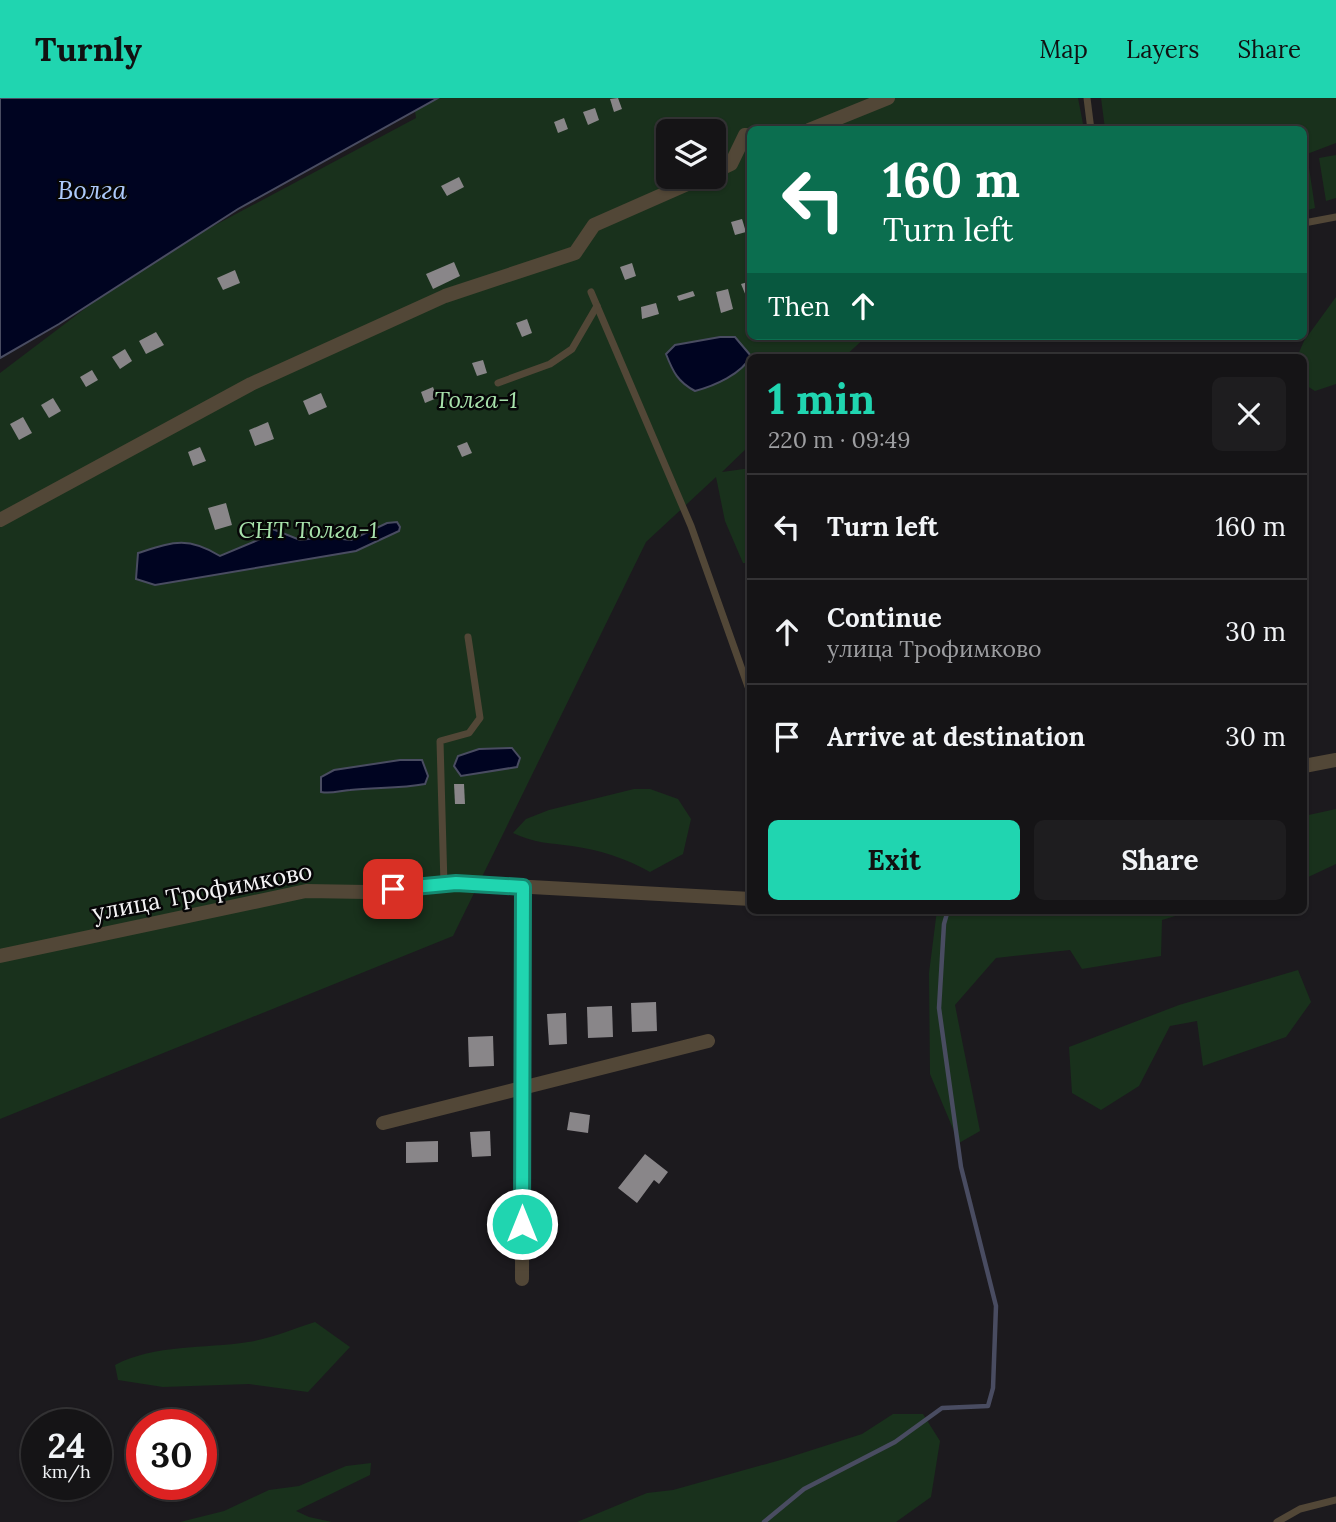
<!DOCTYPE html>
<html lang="en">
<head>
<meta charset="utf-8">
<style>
  :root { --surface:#151416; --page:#1e1d1f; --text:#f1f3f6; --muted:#9d9ea1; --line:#343335; --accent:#20d5b0 }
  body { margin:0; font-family:Lora,serif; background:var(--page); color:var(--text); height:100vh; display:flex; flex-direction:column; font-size:26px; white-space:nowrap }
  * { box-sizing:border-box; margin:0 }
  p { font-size:23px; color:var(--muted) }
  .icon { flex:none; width:38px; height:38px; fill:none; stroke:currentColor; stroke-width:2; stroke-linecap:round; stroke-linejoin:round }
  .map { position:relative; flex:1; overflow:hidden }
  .details { position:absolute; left:747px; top:256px; width:560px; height:560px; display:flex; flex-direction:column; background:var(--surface); border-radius:10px; box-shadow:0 2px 5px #0004,0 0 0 2px var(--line) }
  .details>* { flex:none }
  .banner { position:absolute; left:747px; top:28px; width:560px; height:214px; border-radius:10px; box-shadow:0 2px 5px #0004,0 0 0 2px var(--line); background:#0b6e4f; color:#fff; overflow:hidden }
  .controls { position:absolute; left:656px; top:21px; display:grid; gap:14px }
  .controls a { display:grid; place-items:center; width:70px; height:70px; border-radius:10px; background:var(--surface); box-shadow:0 2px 5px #0004,0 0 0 2px var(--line); font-size:35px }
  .speed { position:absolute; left:21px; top:1311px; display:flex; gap:14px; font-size:35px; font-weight:700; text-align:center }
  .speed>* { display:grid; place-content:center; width:91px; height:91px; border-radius:50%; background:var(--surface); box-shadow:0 2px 5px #0004,0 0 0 2px var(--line); line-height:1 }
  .speed small { font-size:18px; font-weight:400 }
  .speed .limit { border:10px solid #d22; background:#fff; color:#111 }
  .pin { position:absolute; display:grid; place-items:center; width:60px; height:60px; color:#fff; margin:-30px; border-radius:14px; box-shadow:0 4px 10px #0006 }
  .me { position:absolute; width:77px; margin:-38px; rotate:0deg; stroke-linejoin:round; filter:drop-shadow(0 0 5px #0008) }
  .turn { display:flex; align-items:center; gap:24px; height:147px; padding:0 21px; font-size:32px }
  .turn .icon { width:91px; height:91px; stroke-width:2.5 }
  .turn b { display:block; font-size:49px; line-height:60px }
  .then { display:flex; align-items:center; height:66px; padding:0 21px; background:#0003; gap:14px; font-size:26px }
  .round { display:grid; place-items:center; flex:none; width:74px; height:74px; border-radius:10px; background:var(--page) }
  .head { display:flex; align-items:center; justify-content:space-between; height:119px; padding:0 21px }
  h1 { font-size:42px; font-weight:800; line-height:52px; color:var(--accent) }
  .button { display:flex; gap:14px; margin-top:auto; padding:14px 21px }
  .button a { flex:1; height:80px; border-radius:10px; background:var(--accent); color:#111; font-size:28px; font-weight:800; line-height:80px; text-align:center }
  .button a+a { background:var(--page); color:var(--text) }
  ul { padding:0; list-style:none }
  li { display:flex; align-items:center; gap:21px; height:105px; padding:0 21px; border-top:2px solid var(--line) }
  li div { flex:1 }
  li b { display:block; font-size:26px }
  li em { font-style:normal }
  header { display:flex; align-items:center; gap:42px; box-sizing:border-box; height:98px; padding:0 35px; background:var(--accent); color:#111 }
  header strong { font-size:33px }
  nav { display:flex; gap:38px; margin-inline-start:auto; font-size:24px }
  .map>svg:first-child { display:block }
</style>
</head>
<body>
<header>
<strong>Turnly</strong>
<nav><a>Map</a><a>Layers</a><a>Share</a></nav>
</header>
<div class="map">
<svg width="1336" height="1424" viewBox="0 0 1336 1424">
  <rect width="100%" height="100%" fill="#1c1a1e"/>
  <g fill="#19311c" fill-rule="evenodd">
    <path d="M438 0H1078L1084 31 751 32V238H867L844 259H751V346L722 374 751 370V465H743L725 423 716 379 646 444 453 838 0 1021V275L103 197 191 140 416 20 415 13ZM668 33H714V79H668Z"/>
    <path d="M1101 0H1336V45L1307 56 1315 110 1304 113V32L1105 31Z"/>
    <path d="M1336 57V100L1326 103 1319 60Z"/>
    <path d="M1336 199V286L1315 293 1304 286V259H1297L1304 243Z"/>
    <path d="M634 691H650L678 701 691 721 683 756 650 774C625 760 600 752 572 748 549 745 534 745 513 735L526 721 549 712Z"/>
    <path d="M1336 711V766L1304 781V718Z"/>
    <path d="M937 812H1195L1162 822 1161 858 1082 871 1070 852 996 860 955 907 980 1033 959 1045 930 976 929 875Z"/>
    <path d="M1298 872 1311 904 1286 939 1203 968 1197 923 1170 928 1139 988 1101 1012 1072 995 1069 949 1179 907Z"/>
    <path d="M315 1224 350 1249 308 1294 249 1286 163 1289 118 1282 115 1267C155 1246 204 1251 248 1244 270 1241 293 1231 315 1224Z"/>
    <path d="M893 1316H923L940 1343 931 1399 896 1424H577L647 1395 673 1392 784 1361 862 1336Z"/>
    <path d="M371 1365 370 1377 296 1413 309 1419 332 1424H180L224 1413 269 1392 299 1388 346 1368Z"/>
  </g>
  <g fill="#000421" stroke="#494c61" stroke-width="2">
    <path d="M0 0H438L238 111 59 226 0 260Z"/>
    <path d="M720 239H735L751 258C742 276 714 288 695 293 678 284 673 274 666 256L675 247Z"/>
    <path d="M397 424 400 429 399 433 356 453 155 487 136 481 138 455C173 444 187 438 220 458L265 439 270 430 300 442 325 439 351 442 387 425Z"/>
    <path d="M512 650 520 660 517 669 461 678 454 668 458 658 479 651Z"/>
    <path d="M400 662H422L428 678 425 686C399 691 375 689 350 692 339 693 331 696 321 694V679L334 672Z"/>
  </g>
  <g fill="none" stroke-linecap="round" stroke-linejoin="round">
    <path stroke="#494c61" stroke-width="4.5" d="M764 1424 804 1391 895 1344 942 1310 988 1308 993 1290 996 1208 961 1069 939 910 944 826 948 812"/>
  </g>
  <g fill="#898689">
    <path d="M618 0 622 11 614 14 610 1Z"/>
    <path d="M595 10 599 22 588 27 583 14Z"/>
    <path d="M564 20 568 31 558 35 554 24Z"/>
    <path d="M710 23 714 33H692L691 30Z"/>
    <path d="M459 79 464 89 447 98 441 88Z"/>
    <path d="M742 121 746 134 735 137 731 124Z"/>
    <path d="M454 164 460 178 433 191 426 176Z"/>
    <path d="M632 165 636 178 625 182 620 169Z"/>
    <path d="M235 172 240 185 223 192 217 180Z"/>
    <path d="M751 183V196L746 198 741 186Z"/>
    <path d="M728 191 733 211 721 215 716 194Z"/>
    <path d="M693 193 695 198 679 203 677 198Z"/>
    <path d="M656 205 659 216 642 221 641 209Z"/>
    <path d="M527 221 532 235 522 239 516 225Z"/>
    <path d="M156 234 164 247 146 256 139 243Z"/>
    <path d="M125 251 132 263 120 271 112 259Z"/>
    <path d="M483 262 487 275 477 278 472 265Z"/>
    <path d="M92 272 98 282 86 289 80 279Z"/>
    <path d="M433 289 437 300 425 305 421 294Z"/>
    <path d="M321 295 327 309 309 317 303 303Z"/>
    <path d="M53 300 61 313 49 320 41 307Z"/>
    <path d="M23 319 32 335 19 342 10 326Z"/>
    <path d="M268 324 274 341 255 348 249 332Z"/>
    <path d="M467 344 472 355 462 359 457 348Z"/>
    <path d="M200 349 206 363 193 368 188 354Z"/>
    <path d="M226 405 232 427 215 432 208 410Z"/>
    <path d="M454 686H464L465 706H455Z"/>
    <path d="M656 904 657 933 632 934 631 905Z"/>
    <path d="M612 908 613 939 588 940 587 909Z"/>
    <path d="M566 915 567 946 549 947 547 916Z"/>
    <path d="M493 938 494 968 469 969 468 939Z"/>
    <path d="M570 1014 590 1017 588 1035 567 1032Z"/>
    <path d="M490 1033 491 1058 472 1059 470 1034Z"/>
    <path d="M438 1043V1064L406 1065V1044Z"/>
    <path d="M645 1056 668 1074 659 1086 654 1082 637 1105 618 1090Z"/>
  </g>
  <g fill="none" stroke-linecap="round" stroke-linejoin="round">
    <g stroke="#524737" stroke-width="7">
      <path d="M1087 0 1091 32"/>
      <path d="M1304 125 1336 119"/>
      <path d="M591 194 691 428 751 597"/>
      <path d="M498 285 550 266 572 251 597 208"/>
      <path d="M444 787 440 643 469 635 480 620 468 539"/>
      <path d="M1277 1424 1300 1411 1336 1402"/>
    </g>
    <g stroke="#524737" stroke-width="14">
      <path d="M809 32 888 0"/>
      <path d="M714 74 731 66 745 37 751 38"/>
      <path d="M0 422 251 286 445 198 575 155 594 127 703 79"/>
      <path d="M1304 668 1336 662"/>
      <path d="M0 858 306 793 367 794 456 785 751 801"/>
      <path d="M383 1025 708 943"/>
      <path d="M522 1181 523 789"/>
    </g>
  </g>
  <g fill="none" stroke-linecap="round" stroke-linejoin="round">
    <defs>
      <path id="route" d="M393 791 456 785 523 789 522 1126"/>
    </defs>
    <use href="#route" stroke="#158a72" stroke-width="18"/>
    <use href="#route" stroke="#20d5b0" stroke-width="12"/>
  </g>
  <g text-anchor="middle" stroke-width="5" stroke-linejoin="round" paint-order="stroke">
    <g font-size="24" font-style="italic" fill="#a7e1ab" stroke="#060607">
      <text x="476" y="310">Толга-1</text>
      <text x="308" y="440">СНТ Толга-1</text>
    </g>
    <g font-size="24" fill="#f4f3f5" stroke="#060607">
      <text transform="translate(202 794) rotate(-11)" y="8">улица Трофимково</text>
    </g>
    <g font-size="26" font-style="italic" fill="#adcafb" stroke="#060607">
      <text x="92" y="101">Волга</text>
    </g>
  </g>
</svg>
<div class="controls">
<a><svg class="icon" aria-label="layers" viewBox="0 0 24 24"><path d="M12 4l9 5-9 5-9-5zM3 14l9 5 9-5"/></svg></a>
</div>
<div class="speed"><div>24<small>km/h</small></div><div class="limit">30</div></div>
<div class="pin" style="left:393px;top:791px;background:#d93025"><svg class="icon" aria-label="arrive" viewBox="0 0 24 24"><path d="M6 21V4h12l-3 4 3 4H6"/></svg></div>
<svg class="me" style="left:522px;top:1126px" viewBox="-20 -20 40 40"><circle r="17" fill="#20d5b0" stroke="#fff" stroke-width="3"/><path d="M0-11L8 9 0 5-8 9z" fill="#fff"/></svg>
<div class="banner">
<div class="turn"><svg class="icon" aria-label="left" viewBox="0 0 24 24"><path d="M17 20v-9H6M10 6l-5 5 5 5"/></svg><div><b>160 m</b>Turn left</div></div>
<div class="then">Then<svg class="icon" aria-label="ahead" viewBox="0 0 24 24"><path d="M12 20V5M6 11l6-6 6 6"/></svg></div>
</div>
<section class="details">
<div class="head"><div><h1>1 min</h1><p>220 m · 09:49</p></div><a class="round"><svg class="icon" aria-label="close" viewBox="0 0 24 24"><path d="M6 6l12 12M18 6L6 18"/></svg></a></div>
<ul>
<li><svg class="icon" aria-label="left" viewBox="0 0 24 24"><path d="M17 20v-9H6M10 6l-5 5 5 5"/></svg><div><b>Turn left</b></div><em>160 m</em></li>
<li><svg class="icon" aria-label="ahead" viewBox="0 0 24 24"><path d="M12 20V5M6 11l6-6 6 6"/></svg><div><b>Continue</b><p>улица Трофимково</p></div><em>30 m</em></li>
<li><svg class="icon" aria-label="arrive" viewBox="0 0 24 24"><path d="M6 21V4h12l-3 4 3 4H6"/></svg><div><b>Arrive at destination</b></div><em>30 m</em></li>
</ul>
<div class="button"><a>Exit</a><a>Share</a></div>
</section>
</div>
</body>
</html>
